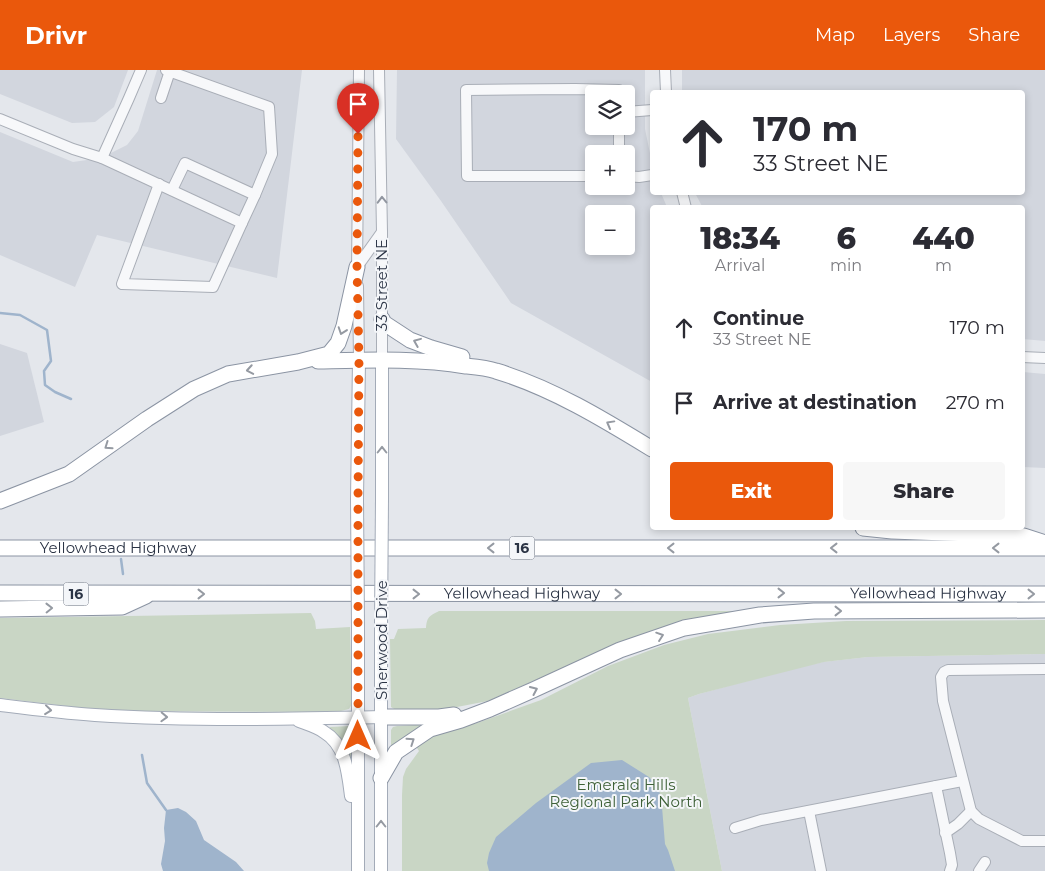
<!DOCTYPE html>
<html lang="en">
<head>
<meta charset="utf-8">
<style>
  :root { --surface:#fff; --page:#f7f7f7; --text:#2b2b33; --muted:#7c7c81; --accent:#ea580c }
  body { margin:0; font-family:Montserrat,sans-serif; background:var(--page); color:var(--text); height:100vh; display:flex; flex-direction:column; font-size:19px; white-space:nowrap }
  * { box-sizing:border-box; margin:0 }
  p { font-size:16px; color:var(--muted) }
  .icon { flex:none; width:28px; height:28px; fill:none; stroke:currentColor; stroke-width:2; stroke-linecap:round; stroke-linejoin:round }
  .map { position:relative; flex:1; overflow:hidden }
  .details { position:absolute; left:650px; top:135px; width:375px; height:325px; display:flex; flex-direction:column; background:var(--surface); border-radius:5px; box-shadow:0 2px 8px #0003 }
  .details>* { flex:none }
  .guide { position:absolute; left:650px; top:20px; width:375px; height:105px; border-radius:5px; box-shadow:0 2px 8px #0003; background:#fff; color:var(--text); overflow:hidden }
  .controls { position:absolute; left:585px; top:15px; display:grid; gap:10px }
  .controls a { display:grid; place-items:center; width:50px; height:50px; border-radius:5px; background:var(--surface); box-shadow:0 2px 8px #0003; font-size:25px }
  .pin { position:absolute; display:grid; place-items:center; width:42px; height:42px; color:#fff; margin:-51px -21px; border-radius:50% 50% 50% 0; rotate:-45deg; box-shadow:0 0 5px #0007 }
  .pin .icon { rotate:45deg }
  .me { position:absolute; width:55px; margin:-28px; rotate:0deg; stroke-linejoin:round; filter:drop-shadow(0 0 4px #0008) }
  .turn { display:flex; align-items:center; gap:18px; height:105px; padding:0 20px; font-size:22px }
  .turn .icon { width:65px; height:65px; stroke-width:2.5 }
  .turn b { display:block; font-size:35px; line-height:42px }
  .eta { display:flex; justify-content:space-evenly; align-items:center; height:85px; text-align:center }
  .eta b { font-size:30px; font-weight:800; line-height:35px }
  .action { display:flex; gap:10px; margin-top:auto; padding:10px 20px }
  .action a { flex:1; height:58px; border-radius:5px; background:var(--accent); color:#fff; font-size:20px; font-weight:800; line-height:58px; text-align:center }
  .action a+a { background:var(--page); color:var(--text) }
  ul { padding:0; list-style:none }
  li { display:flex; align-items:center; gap:15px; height:75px; padding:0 20px }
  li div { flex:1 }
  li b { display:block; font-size:19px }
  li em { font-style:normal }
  header { display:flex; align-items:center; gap:30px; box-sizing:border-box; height:70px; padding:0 25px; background:var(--accent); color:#fff }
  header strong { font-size:24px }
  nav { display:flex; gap:28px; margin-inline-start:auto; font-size:18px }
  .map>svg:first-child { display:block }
</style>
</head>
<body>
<header>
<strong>Drivr</strong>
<nav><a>Map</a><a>Layers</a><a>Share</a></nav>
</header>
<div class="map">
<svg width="1045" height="801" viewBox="0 0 1045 801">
  <rect width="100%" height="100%" fill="#e4e7ec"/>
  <g fill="#d2d6de" fill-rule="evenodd">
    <path d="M0 0H128L114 37 95 52 72 53 0 24Z"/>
    <path d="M157 0H302L277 208 97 165 75 217 0 185V62L73 92 101 88 127 75 138 61Z"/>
    <path d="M397 0H645V59L652 93V122L661 123 667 137 652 138V312L511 233 441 131 396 69ZM594 24H626V56H594ZM594 84H626V116H594ZM594 144H626V176H594Z"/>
    <path d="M682 0H1045V271L1023 269 1022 138H703L695 123 1022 122V22H682Z"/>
    <path d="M0 274 27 283 44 352 0 366Z"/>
    <path d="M1023 302 1045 304V398L1023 397Z"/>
    <path d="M1045 584V801H722L688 628 699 624 787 600 823 592 868 587Z"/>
  </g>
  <g fill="#c9d6c5">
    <path d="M439 541H780L586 589 558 600 488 631 431 642 396 640 391 637 390 569H394L398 559 426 558C427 547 429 546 439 541Z"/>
    <path d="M311 543 315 551 316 559 350 557 352 634 349 639 337 642 107 641 0 628V548Z"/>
    <path d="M1045 550V584L868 587 824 592 699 624 688 628 722 801H402V725L403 707 406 699 419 681 415 675 445 660 477 653 541 630 608 596 664 575 708 564 780 555 846 551Z"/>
    <path d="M431 654 391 678V660L393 657 397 656Z"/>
    <path d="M350 656 353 660 351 700 329 659 330 657Z"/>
  </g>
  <g fill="#9fb4cc">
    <path d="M622 690 649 707 659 719 662 737 665 774 668 780 675 801H489L487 793 489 783 496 767 536 733 591 693Z"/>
    <path d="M178 738 186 742 196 751 204 770 236 792 244 801H163L161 794 165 771 164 758 166 740Z"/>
  </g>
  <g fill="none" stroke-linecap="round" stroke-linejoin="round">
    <g stroke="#9fb4cc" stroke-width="2.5">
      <path d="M0 243 20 245 47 260 51 291 44 301 45 315 55 322 71 329"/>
      <path d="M121 489 123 504"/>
      <path d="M142 685 147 713 166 740"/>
    </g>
    <defs>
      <g id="minor">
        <path d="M379 0 382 162V290"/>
        <path d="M665 0 666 22"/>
        <path d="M161 28 170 1"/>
        <path d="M626 42 652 40"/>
        <path d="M0 49 73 79 102 88 242 153 255 125 272 84 269 37 166 0"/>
        <path d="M619 56V84"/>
        <path d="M102 88 129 28 141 0"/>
        <path d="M594 106H467L466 20 575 19 619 20V24"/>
        <path d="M626 106 639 107 652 105"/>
        <path d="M159 114 122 214 213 217 242 153"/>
        <path d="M172 120 185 93 255 125"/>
        <path d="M682 122 686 138"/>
        <path d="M357 197 382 162"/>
        <path d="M357 201 359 0"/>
        <path d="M358 216 359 290"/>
        <path d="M1022 287 1045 288"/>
        <path d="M1045 599 948 600 944 602 941 607 943 631 971 741 979 749 1022 771H1045"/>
        <path d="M936 716 950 783 952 795 950 801"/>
        <path d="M809 741 821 801"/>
        <path d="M735 758 761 750 962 711"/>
        <path d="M945 763 958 754 971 741"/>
        <path d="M979 801 985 792"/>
      </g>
      <g id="major">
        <path d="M357 429 359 290"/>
        <path d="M382 429V290"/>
        <path d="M0 635C32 639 63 643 95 645 190 651 286 649 382 647"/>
        <path d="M299 651C307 654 317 657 324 662 346 675 348 703 351 726"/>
        <path d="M358 801V555"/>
        <path d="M381 801V554"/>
      </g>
      <g id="highway">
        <path d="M382 249 384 253 410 270 431 278 462 287"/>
        <path d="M318 291C368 290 418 288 466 296 476 297 487 298 496 301 552 318 603 349 652 379"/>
        <path d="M0 431 69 404 147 349 194 319 228 304 298 292 329 284 338 273 344 256 357 197"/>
        <path d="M863 458 892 461 1024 466 1045 473"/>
        <path id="s1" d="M0 478H1045"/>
        <path id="s2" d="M0 523C348 525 697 522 1045 524"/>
        <path d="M0 539 122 537 146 526"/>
        <path d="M382 647H439L454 645"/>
        <path d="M381 708 396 682 430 659 461 650 490 639 533 620 620 580 684 558 760 545 814 541 1045 540"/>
      </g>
    </defs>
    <use href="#minor" stroke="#a9aeb7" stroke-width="12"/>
    <use href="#major" stroke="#a3abb8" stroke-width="14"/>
    <use href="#highway" stroke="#8b94a3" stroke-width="17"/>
    <use href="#minor" stroke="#f7f8fa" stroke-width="10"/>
    <use href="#major" stroke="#fff" stroke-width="12"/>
    <use href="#highway" stroke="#fff" stroke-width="15"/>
    <defs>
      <g id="major-bridge">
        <path d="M357 429 358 555"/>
        <path d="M381 554 382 429"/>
      </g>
    </defs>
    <use href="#major-bridge" stroke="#a3abb8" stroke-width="14" stroke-linecap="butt"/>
    <use href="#major-bridge" stroke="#fff" stroke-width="12"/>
  </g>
  <defs><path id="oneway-chevron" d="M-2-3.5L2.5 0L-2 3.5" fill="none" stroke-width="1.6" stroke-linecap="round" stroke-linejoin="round" transform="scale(1.25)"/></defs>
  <use stroke="#9196a0" href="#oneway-chevron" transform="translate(382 130) rotate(-91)"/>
  <g stroke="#959aa2">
    <use href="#oneway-chevron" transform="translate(342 261) rotate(109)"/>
    <use href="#oneway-chevron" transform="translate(417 272) rotate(-158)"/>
    <use href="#oneway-chevron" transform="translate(250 300) rotate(170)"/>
    <use href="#oneway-chevron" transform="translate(610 354) rotate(-151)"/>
    <use href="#oneway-chevron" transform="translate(108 376) rotate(145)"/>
    <use href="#oneway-chevron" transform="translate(382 380) rotate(-90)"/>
    <use href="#oneway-chevron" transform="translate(491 478) rotate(-180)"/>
    <use href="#oneway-chevron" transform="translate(671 478) rotate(-180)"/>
    <use href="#oneway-chevron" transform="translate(834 478) rotate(-180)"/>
    <use href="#oneway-chevron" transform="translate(996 478) rotate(-180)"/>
    <use href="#oneway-chevron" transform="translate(781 523)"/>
    <use href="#oneway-chevron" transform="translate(201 524)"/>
    <use href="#oneway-chevron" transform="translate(416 524)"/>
    <use href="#oneway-chevron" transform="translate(618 524)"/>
    <use href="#oneway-chevron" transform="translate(1031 524)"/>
    <use href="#oneway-chevron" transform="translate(49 538) rotate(-1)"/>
    <use href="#oneway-chevron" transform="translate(838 541)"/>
    <use href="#oneway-chevron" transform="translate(660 566) rotate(-19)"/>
    <use href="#oneway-chevron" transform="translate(534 620) rotate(-24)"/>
    <use href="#oneway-chevron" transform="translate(48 640) rotate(6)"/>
    <use href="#oneway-chevron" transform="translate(164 647) rotate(2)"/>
    <use href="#oneway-chevron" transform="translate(411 671) rotate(-34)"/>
    <use href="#oneway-chevron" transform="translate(381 754) rotate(-90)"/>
  </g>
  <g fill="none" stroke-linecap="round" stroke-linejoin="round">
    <path stroke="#ea580c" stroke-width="9" stroke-dasharray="0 16.2" d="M358 666V429L359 290 357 197 358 64"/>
  </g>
  <g text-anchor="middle" stroke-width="4" stroke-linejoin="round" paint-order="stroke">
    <g fill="#f4f6f9" stroke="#676e7b" stroke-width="1">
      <rect x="509.5" y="466.5" width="25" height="23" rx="4"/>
      <rect x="63.5" y="512.5" width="25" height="23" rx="4"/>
    </g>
    <g font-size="14" font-weight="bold" fill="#2b3445">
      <text x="522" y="483">16</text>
      <text x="76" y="529">16</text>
    </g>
    <g font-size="15" fill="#2b3445" stroke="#f4f6f9">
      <text transform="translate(382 215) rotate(-90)" y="5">33 Street NE</text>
      <text dy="5" stroke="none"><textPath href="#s1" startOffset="118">Yellowhead Highway</textPath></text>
      <text dy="5" stroke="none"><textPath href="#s2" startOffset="522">Yellowhead Highway</textPath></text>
      <text dy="5" stroke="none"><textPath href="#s2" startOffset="928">Yellowhead Highway</textPath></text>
      <text transform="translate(382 570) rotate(-90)" y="5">Sherwood Drive</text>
    </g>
    <g font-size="15" fill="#3f6138" stroke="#f4f6f9">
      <text x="626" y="720">Emerald Hills<tspan x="626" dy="17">Regional Park North</tspan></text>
    </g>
  </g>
</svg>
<div class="controls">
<a><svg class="icon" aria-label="layers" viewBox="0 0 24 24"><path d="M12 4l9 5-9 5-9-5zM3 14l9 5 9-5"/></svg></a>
<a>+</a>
<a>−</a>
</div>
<div class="pin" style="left:358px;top:64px;background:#d93025"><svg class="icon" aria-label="arrive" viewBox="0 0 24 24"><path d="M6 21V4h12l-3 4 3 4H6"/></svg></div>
<svg class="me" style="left:358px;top:666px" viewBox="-20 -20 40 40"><path d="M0-17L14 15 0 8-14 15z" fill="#ea580c" stroke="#fff" stroke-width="4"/></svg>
<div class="guide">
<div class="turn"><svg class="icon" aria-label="ahead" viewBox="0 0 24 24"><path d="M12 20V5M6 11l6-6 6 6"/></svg><div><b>170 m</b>33 Street NE</div></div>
</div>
<section class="details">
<div class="eta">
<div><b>18:34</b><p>Arrival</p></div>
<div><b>6</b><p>min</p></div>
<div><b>440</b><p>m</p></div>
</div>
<ul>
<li><svg class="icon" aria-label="ahead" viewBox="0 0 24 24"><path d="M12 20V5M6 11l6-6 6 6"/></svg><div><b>Continue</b><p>33 Street NE</p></div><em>170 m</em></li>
<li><svg class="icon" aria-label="arrive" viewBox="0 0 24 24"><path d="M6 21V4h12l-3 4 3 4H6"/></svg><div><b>Arrive at destination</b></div><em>270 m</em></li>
</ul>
<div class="action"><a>Exit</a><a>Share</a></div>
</section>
</div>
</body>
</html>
